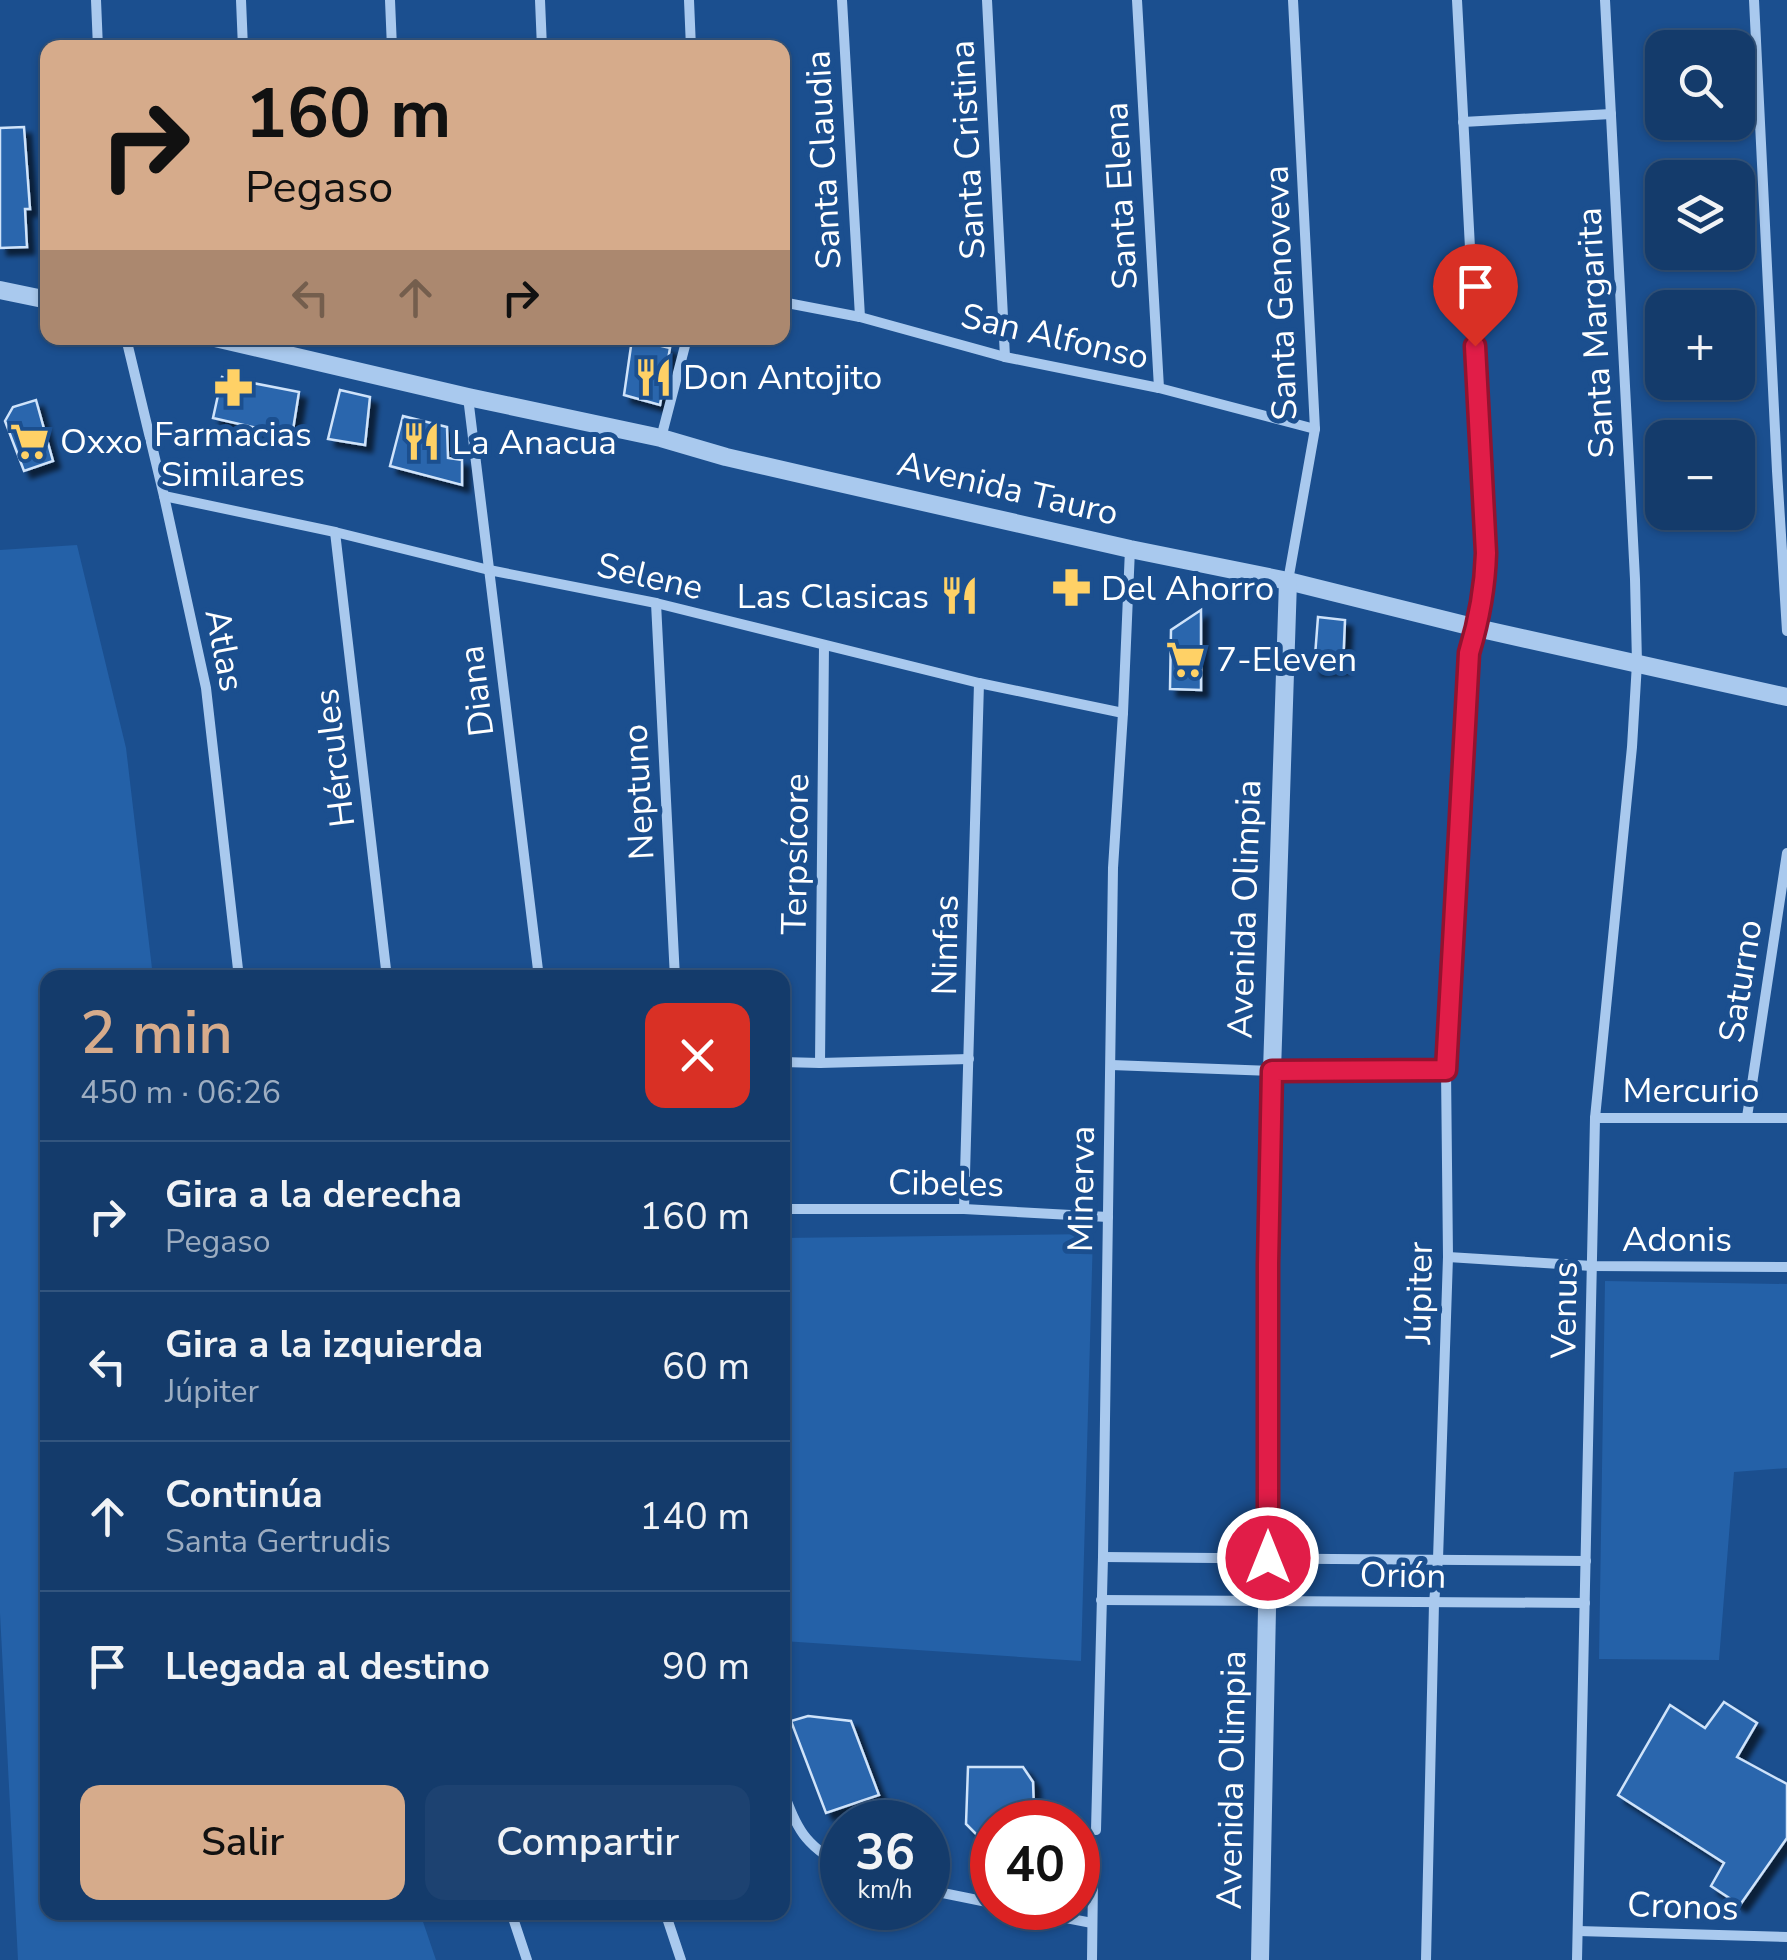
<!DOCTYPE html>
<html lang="es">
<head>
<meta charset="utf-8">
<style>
  :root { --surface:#143b6b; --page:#1d4271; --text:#f1f3f6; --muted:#9dadc1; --line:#33557e; --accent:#d6ab8b }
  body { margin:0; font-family:"Nunito Sans",sans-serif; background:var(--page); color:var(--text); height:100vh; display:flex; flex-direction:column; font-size:38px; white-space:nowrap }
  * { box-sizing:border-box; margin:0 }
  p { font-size:32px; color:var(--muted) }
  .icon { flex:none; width:55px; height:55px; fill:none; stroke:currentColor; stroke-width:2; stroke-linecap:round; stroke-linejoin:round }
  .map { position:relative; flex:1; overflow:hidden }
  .panel { position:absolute; left:40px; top:970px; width:750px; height:950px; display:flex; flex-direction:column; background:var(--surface); border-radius:20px; box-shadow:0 2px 8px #0004,0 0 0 2px var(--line) }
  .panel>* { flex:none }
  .top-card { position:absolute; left:40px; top:40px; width:750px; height:305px; border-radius:20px; box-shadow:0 2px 8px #0004,0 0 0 2px var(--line); background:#d6ab8b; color:#111; overflow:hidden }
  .buttons { position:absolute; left:1645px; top:30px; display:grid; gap:20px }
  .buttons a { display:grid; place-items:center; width:110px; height:110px; border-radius:20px; background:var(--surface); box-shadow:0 2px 8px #0004,0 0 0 2px var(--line); font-size:50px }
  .speed { position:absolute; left:820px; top:1800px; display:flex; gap:20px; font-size:50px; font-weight:700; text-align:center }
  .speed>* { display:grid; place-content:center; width:130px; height:130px; border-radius:50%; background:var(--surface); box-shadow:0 2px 8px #0004,0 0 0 2px var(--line); line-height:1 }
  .speed small { font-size:25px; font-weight:400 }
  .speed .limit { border:15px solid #d22; background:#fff; color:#111 }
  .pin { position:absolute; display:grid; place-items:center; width:85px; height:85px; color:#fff; margin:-102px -42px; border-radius:50% 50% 50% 0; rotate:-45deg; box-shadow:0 0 10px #0007 }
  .pin .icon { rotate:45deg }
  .me { position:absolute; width:110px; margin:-55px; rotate:0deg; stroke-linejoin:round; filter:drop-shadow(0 0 8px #0008) }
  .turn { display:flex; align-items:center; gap:35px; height:210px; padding:0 40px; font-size:45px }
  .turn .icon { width:130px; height:130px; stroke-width:2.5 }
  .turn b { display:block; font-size:70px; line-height:85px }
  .lanes { display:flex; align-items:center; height:95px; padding:0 40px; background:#0003; justify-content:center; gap:50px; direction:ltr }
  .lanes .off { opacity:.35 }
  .round { display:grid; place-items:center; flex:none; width:105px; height:105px; border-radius:20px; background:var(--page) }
  .head { display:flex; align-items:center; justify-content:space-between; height:170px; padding:0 40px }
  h1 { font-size:60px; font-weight:600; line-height:75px; color:var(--accent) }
  .cta { display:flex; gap:20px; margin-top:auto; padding:20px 40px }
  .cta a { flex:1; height:115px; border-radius:20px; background:var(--accent); color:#111; font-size:40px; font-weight:600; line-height:115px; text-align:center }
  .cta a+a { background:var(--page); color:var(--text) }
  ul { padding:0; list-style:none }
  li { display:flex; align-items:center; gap:30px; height:150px; padding:0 40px; border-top:2px solid var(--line) }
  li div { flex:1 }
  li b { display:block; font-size:38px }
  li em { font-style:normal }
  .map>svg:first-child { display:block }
</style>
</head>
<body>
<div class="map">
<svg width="1787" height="1960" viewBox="0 0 1787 1960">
  <defs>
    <filter id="shadow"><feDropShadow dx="7" dy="7" stdDeviation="2.5" flood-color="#0009"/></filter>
  </defs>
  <rect width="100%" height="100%" fill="#1b4f8f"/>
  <g fill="#2461a8">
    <path d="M77 545 126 748 153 977 48 978V1912L420 1913 436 1960H18L0 1613V550Z"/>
    <path d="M1093 1234 1081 1661 783 1641V1238Z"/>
    <path d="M1605 1281 1787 1284V1468L1734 1472 1719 1660 1599 1659Z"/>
  </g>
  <g fill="#2a66ad" stroke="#cfe3fa" stroke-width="2.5" filter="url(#shadow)">
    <path d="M24 127 30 209H25L27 247 0 248V128Z"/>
    <path d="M632 339 670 348 660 405 624 395Z"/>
    <path d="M222 377 299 392 292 436 213 418Z"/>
    <path d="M340 390 370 397 365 445 328 439Z"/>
    <path d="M36 400 53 461 24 471 5 421 13 407Z"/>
    <path d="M403 416 447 427 448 458 462 460V485L390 466Z"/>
    <path d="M1201 610V690L1170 689 1171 630Z"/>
    <path d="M1318 617 1345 620 1343 667 1314 669Z"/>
    <path d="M1724 1702 1757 1723 1737 1757 1787 1784V1838L1740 1905 1711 1886 1724 1863 1618 1795 1670 1705 1705 1728Z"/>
    <path d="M808 1716 851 1721 879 1795 826 1813 791 1721Z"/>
    <path d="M968 1767H1023L1033 1782 1034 1809 1017 1822H992V1850L966 1824Z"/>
  </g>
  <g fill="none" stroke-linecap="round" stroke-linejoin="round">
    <g stroke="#a9c9ee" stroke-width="10">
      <path d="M96 0 98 48"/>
      <path d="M241 0 243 48"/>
      <path d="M390 0 392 48"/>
      <path d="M540 0 542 48"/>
      <path d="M689 0 691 48"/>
      <path d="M842 0 860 317"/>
      <path d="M987 0 1005 357"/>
      <path d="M1137 0 1159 388"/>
      <path d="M1754 0 1777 471 1787 631"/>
      <path d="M1463 122 1611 114"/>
      <path d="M782 302 860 317 1005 357 1159 388 1315 429"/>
      <path d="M126 338 164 496 206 688 239 978"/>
      <path d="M468 397 539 978"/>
      <path d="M661 438 687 338"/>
      <path d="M164 496 335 532 489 570 656 603 979 683 1123 713"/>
      <path d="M335 532 387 978"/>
      <path d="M1288 581 1315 429 1293 0"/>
      <path d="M656 603 675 978"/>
      <path d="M782 1062 820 1063 969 1059"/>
      <path d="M820 1063 824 645"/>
      <path d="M1111 1065 1272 1071 1446 1070"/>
      <path d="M1747 1117 1787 853"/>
      <path d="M1595 1118H1787"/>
      <path d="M782 1209H964L1108 1217"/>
      <path d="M964 1209 979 683"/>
      <path d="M1448 1257 1592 1266 1787 1267"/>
      <path d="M1103 1557 1586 1561"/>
      <path d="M1101 1600 1585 1603"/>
      <path d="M782 1789C798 1830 803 1843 842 1866"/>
      <path d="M1096 1830 1103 1557 1113 868 1123 713 1130 549"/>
      <path d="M928 1890 992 1903"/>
      <path d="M1014 1908 1092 1923"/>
      <path d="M511 1912 527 1960"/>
      <path d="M665 1912 681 1960"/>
      <path d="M1578 1931 1787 1937"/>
      <path d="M1092 1960 1093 1880"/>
      <path d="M1426 1960 1434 1603 1438 1559 1448 1257 1446 1070 1469 653 1481 611 1486 553 1457 0"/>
      <path d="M1577 1960 1595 1118 1632 747 1637 663 1635 579 1605 0"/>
    </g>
    <g stroke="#a9c9ee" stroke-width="18">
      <path d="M0 290 48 300"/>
      <path d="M215 338 468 397 661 438 726 457 826 480 1130 549 1288 581 1477 628 1787 697"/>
      <path d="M1260 1960 1268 1558V1263L1272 1071 1288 581"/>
    </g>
  </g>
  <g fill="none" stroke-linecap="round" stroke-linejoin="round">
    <defs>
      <path id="route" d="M1268 1558V1264L1272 1071 1446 1070 1469 653C1479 620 1485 588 1486 553L1475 346"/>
    </defs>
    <use href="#route" stroke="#92132f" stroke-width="25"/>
    <use href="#route" stroke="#e11d48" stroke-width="18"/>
  </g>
  <defs>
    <symbol id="restaurant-bare" viewBox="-9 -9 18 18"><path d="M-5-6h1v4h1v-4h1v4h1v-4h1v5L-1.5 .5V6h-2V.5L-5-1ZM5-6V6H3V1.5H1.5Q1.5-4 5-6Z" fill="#ffd166" stroke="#1b4f8f" stroke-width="2.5" paint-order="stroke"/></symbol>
    <symbol id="pharmacy-bare" viewBox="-9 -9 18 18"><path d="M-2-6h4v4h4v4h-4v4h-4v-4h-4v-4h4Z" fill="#ffd166" stroke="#1b4f8f" stroke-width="2.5" paint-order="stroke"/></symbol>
    <symbol id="supermarket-bare" viewBox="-9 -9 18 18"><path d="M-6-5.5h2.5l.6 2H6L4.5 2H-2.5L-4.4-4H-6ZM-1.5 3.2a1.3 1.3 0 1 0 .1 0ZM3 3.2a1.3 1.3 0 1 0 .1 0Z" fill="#ffd166" stroke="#1b4f8f" stroke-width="2.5" paint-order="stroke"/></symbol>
  </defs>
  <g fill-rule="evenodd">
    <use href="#restaurant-bare" x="626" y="350" width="55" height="55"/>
    <use href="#pharmacy-bare" x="206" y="360" width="55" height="55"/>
    <use href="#supermarket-bare" x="2" y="414" width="55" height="55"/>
    <use href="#restaurant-bare" x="394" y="414" width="55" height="55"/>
    <use href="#pharmacy-bare" x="1044" y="560" width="55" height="55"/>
    <use href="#restaurant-bare" x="932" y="568" width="55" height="55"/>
    <use href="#supermarket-bare" x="1158" y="632" width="55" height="55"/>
  </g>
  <g text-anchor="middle" stroke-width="10" stroke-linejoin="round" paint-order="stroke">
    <g font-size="35" fill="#fff" stroke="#1b4f8f">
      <text transform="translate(967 150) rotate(-93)" y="12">Santa Cristina</text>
      <text transform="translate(823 160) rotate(-93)" y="12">Santa Claudia</text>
      <text transform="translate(1120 196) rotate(-93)" y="12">Santa Elena</text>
      <text transform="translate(1280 293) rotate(-92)" y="12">Santa Genoveva</text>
      <text transform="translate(1595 333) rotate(-93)" y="12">Santa Margarita</text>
      <text transform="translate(1055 336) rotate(13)" y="12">San Alfonso</text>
      <text transform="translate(1008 488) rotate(13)" y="12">Avenida Tauro</text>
      <text transform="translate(650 576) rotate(13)" y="12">Selene</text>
      <text transform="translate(225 650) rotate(79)" y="12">Atlas</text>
      <text transform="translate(476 691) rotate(-97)" y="12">Diana</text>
      <text transform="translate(334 758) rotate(-97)" y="12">Hércules</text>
      <text transform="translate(638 792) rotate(-93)" y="12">Neptuno</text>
      <text transform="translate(795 854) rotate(-89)" y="12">Terpsícore</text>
      <text transform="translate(1244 909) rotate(-88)" y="12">Avenida Olimpia</text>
      <text transform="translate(945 945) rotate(-89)" y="12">Ninfas</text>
      <text transform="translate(1740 981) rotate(-81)" y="12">Saturno</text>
      <text x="1691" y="1102">Mercurio</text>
      <text transform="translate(946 1183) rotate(1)" y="12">Cibeles</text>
      <text transform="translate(1081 1189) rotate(-89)" y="12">Minerva</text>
      <text x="1677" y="1251">Adonis</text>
      <text transform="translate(1419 1293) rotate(-89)" y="12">Júpiter</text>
      <text transform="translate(1564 1310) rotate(-89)" y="12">Venus</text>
      <text transform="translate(1403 1575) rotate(1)" y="12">Orión</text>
      <text transform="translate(1231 1780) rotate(-89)" y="12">Avenida Olimpia</text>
      <text transform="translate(1683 1906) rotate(2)" y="12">Cronos</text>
    </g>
    <g font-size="35" fill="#fff" stroke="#1b4f8f" text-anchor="start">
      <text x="683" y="389">Don Antojito</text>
      <text x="233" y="446" text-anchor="middle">Farmacias<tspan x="233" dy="40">Similares</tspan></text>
      <text x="60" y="453">Oxxo</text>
      <text x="452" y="454">La Anacua</text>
      <text x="1101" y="600">Del Ahorro</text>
      <text x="929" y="608" text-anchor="end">Las Clasicas</text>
      <text x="1216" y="671">7-Eleven</text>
    </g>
  </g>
</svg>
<div class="buttons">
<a><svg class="icon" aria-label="search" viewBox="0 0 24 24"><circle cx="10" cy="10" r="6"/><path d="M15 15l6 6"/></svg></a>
<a><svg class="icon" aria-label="layers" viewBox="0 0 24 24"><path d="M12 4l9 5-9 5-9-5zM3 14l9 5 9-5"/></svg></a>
<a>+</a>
<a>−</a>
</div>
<div class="speed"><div>36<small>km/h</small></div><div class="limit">40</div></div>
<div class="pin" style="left:1475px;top:346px;background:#d93025"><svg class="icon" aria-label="arrive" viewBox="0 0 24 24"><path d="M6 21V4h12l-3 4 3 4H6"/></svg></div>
<svg class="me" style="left:1268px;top:1558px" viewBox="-20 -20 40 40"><circle r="17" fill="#e11d48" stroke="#fff" stroke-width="3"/><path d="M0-11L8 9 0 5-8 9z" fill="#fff"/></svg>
<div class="top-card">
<div class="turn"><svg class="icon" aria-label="right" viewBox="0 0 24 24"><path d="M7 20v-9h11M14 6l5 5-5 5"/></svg><div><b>160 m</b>Pegaso</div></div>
<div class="lanes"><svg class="icon off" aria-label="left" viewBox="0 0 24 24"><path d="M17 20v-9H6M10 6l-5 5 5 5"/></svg><svg class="icon off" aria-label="ahead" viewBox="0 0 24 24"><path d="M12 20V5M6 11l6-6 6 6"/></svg><svg class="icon" aria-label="right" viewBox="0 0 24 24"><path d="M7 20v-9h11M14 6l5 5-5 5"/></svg></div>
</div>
<section class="panel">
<div class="head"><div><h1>2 min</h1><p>450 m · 06:26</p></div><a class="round" style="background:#d93025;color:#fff"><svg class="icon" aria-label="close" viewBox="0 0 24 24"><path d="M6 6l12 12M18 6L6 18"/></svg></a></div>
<ul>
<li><svg class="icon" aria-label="right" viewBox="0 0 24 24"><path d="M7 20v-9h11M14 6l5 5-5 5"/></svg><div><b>Gira a la derecha</b><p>Pegaso</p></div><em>160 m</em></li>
<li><svg class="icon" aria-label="left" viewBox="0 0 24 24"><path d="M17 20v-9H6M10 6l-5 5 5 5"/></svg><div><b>Gira a la izquierda</b><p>Júpiter</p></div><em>60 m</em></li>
<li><svg class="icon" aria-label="ahead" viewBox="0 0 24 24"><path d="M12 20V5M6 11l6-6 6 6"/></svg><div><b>Continúa</b><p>Santa Gertrudis</p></div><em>140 m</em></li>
<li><svg class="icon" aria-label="arrive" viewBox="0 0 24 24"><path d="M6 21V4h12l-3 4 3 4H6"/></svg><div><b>Llegada al destino</b></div><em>90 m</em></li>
</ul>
<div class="cta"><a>Salir</a><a>Compartir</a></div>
</section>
</div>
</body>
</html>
